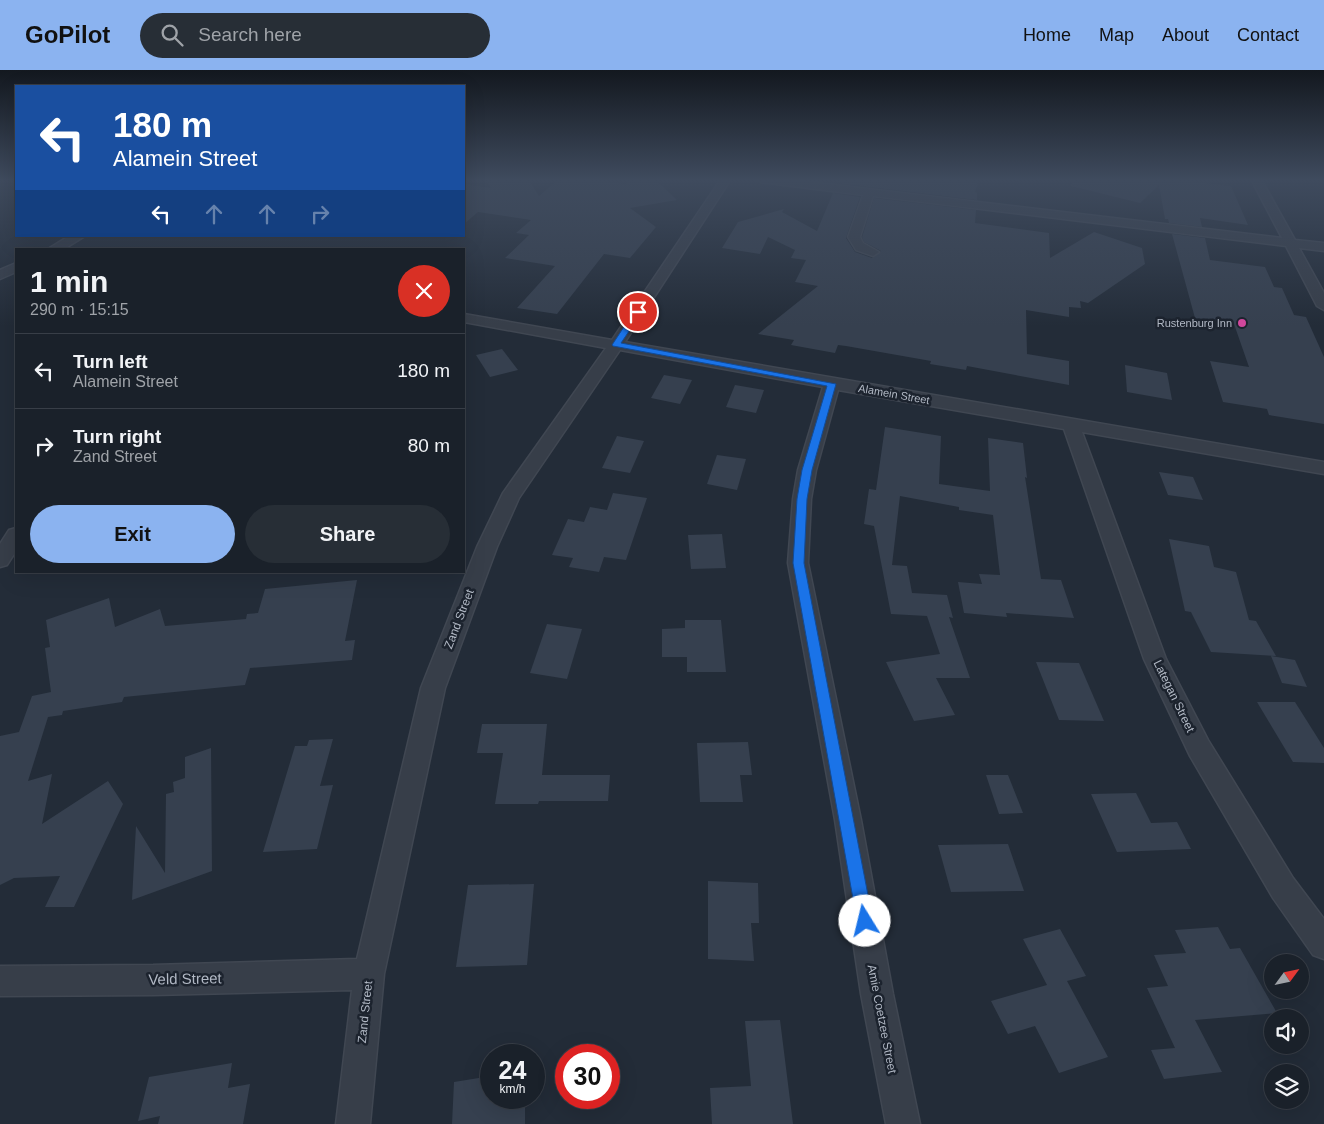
<!DOCTYPE html>
<html lang="en">
<head>
<meta charset="utf-8">
<style>
  :root { --surface:#1a212a; --page:#272e36; --text:#f1f3f6; --muted:#9fa3a8; --line:#383e47; --accent:#8bb3f0 }
  body { margin:0; font-family:Helvetica,sans-serif; background:var(--page); color:var(--text); height:100vh; display:flex; flex-direction:column; font-size:19px; white-space:nowrap }
  * { box-sizing:border-box; margin:0 }
  p { font-size:16px; color:var(--muted) }
  .icon { flex:none; width:28px; height:28px; fill:none; stroke:currentColor; stroke-width:2; stroke-linecap:round; stroke-linejoin:round }
  .map { position:relative; flex:1; overflow:hidden }
  .panel { position:absolute; left:15px; top:178px; width:450px; height:325px; display:flex; flex-direction:column; background:var(--surface); border-radius:0px; box-shadow:0 5px 20px #0002,0 0 0 1px var(--line) }
  .panel>* { flex:none }
  .banner { position:absolute; left:15px; top:15px; width:450px; height:152px; border-radius:0px; box-shadow:0 5px 20px #0002,0 0 0 1px var(--line); background:#1a4fa0; color:#fff; overflow:hidden }
  .needle { width:32px; rotate:57deg }
  .tools { position:absolute; left:1264px; top:884px; display:grid; gap:10px }
  .tools a { display:grid; place-items:center; width:45px; height:45px; border-radius:50%; background:var(--surface); box-shadow:0 5px 20px #0002,0 0 0 1px var(--line); font-size:25px }
  .speed { position:absolute; left:480px; top:974px; display:flex; gap:10px; font-size:25px; font-weight:700; text-align:center }
  .speed>* { display:grid; place-content:center; width:65px; height:65px; border-radius:50%; background:var(--surface); box-shadow:0 5px 20px #0002,0 0 0 1px var(--line); line-height:1 }
  .speed small { font-size:12px; font-weight:400 }
  .speed .limit { border:8px solid #d22; background:#fff; color:#111 }
  .pin { position:absolute; display:grid; place-items:center; width:42px; height:42px; color:#fff; margin:-21px; border:2px solid #fff; border-radius:50%; box-shadow:0 1px 5px #0007 }
  .me { position:absolute; width:55px; margin:-28px; rotate:351deg; stroke-linejoin:round; filter:drop-shadow(0 0 4px #0008) }
  .turn { display:flex; align-items:center; gap:18px; height:105px; padding:0 15px; font-size:22px }
  .turn .icon { width:65px; height:65px; stroke-width:2.5 }
  .turn b { display:block; font-size:35px; line-height:42px }
  .lanes { display:flex; align-items:center; height:48px; padding:0 15px; background:#0003; justify-content:center; gap:25px; direction:ltr }
  .lanes .off { opacity:.35 }
  .round { display:grid; place-items:center; flex:none; width:52px; height:52px; border-radius:26px; background:var(--page) }
  .summary { display:flex; align-items:center; justify-content:space-between; height:85px; padding:0 15px }
  h1 { font-size:30px; font-weight:700; line-height:38px }
  .button { display:flex; gap:10px; margin-top:auto; padding:10px 15px }
  .button a { flex:1; height:58px; border-radius:30px; background:var(--accent); color:#111; font-size:20px; font-weight:700; line-height:58px; text-align:center }
  .button a+a { background:var(--page); color:var(--text) }
  ul { padding:0; list-style:none }
  li { display:flex; align-items:center; gap:15px; height:75px; padding:0 15px; border-top:1px solid var(--line) }
  li div { flex:1 }
  li b { display:block; font-size:19px }
  li em { font-style:normal }
  header { display:flex; align-items:center; gap:30px; box-sizing:border-box; height:70px; padding:0 25px; background:var(--accent); color:#111 }
  header strong { font-size:24px }
  nav { display:flex; gap:28px; margin-inline-start:auto; font-size:18px }
  .search { width:350px; height:45px; background:var(--page); display:flex; align-items:center; gap:12px; box-sizing:border-box; padding:0 18px; border-radius:28px; color:var(--muted); font-size:19px }
  .map>svg:first-child { display:block }
</style>
</head>
<body>
<header>
<strong>GoPilot</strong>
<div class="search"><svg class="icon" aria-label="search" viewBox="0 0 24 24"><circle cx="10" cy="10" r="6"/><path d="M15 15l6 6"/></svg>Search here</div>
<nav><a>Home</a><a>Map</a><a>About</a><a>Contact</a></nav>
</header>
<div class="map">
<svg width="1324" height="1054" viewBox="0 0 1324 1054">
  <rect width="100%" height="100%" fill="#232c38"/>
  <g fill="#36404f">
    <path d="M486 109H528L539 126 559 109H582L626 114 631 109H655L677 130 630 138 656 157 630 188 604 184 557 244 517 238 555 196 505 188 529 165 516 163 531 150 478 142 464 154V114L491 118Z"/>
    <path d="M839 109H979L975 122 977 123V130L837 113Z"/>
    <path d="M1072 109H1169L1231 116 1248 155 1200 148 1202 157 1169 153 1168 149H1165L1159 115 1140 133 1071 116Z"/>
    <path d="M833 123 860 127 846 168 855 182 872 188 881 181 864 172 862 167 874 128 976 140 975 153 1049 163 1050 188 1094 162 1142 178 1145 194 1088 233 1080 231 1081 238 1069 237V247L1026 240 1027 284 1069 291V315L967 296 966 300 930 294 931 291 846 276 838 275 835 283 791 275 794 270 758 264 818 216 795 212 806 190 791 188 795 180 768 167 760 184 722 178 738 152 784 139 782 142 817 161Z"/>
    <path d="M1172 164 1205 168 1210 190 1265 197 1274 217 1282 218 1294 245 1306 247 1324 287V354L1269 345 1267 339 1223 332 1210 291 1249 297 1234 254 1195 248Z"/>
    <path d="M502 279 518 300 490 307 476 285Z"/>
    <path d="M1125 295 1167 303 1172 330 1127 322Z"/>
    <path d="M664 305 692 310 680 334 651 328Z"/>
    <path d="M735 315 764 320 756 343 726 337Z"/>
    <path d="M885 357 941 366 939 414 990 421 988 368 1023 373 1027 408 1025 407 1041 509 1061 510 1074 548 1006 543 1007 547 964 543 958 512 982 514 979 504 1000 505 993 445 959 440V437L900 426 892 495 907 496 912 523 947 525 953 548 949 547 970 608H936L955 645 914 651 886 592 940 584 927 546 891 544 874 456 864 454 869 419 876 420Z"/>
    <path d="M617 366 644 371 630 403 602 398Z"/>
    <path d="M717 385 746 389 737 420 707 414Z"/>
    <path d="M1159 402 1193 407 1203 430 1168 425Z"/>
    <path d="M613 423 647 428 626 490 604 487 599 502 569 497 573 488 552 485 568 449 584 452 590 437 607 440Z"/>
    <path d="M722 464 726 498 691 499 688 465Z"/>
    <path d="M1169 469 1209 476 1214 497 1236 502 1249 550 1256 551 1276 586 1211 582 1191 542 1185 541Z"/>
    <path d="M357 510 345 571 355 570 352 590 250 598 245 615 124 627 122 632 63 641 62 645 48 647 28 711 52 704 42 754 108 711 123 734 74 837H45L60 806 14 808 0 815V666L19 662 32 626 51 622 45 578 50 577 46 550 109 528 115 557 160 539 165 556 246 549 247 544 258 543 265 519Z"/>
    <path d="M685 550H721L726 602H687V587H662V559L685 558Z"/>
    <path d="M547 554 582 559 567 609 530 603Z"/>
    <path d="M1271 586 1295 590 1307 617 1282 613Z"/>
    <path d="M1036 592 1079 593 1104 651 1059 650Z"/>
    <path d="M1257 632H1295L1324 678V693L1293 692Z"/>
    <path d="M482 654H547L542 705H610L608 731H539L538 734H495L503 683H477Z"/>
    <path d="M333 669 320 716 333 715 317 779 263 782 295 676H307L309 670Z"/>
    <path d="M748 672 752 705H740L743 732H700L697 673Z"/>
    <path d="M211 678 212 801 132 830 136 756 165 803 166 724 174 722 173 712 185 708V687Z"/>
    <path d="M986 705H1008L1023 743 999 744Z"/>
    <path d="M1136 723 1151 753 1177 752 1191 779 1117 782 1091 724Z"/>
    <path d="M1008 774 1024 821 951 822 938 775Z"/>
    <path d="M708 811 758 813 759 853H751L754 891 708 889Z"/>
    <path d="M534 814 527 895 456 897 468 815Z"/>
    <path d="M1218 857 1230 879 1240 878 1277 943 1195 950 1222 1002 1164 1009 1151 980 1175 978 1147 918 1168 916 1154 885 1186 883 1175 860Z"/>
    <path d="M1060 859 1086 906 1067 911 1108 987 1059 1003 1035 956 1008 964 991 931 1047 915 1023 869Z"/>
    <path d="M780 950 793 1054H712L710 1018 751 1016 745 951Z"/>
    <path d="M232 993 228 1018 250 1014 243 1054H158L160 1046 138 1051 149 1007Z"/>
    <path d="M491 1006V1028H525V1054H452L454 1012Z"/>
  </g>
  <g fill="none" stroke-linecap="round" stroke-linejoin="round">
    <defs>
      <g id="minor">
        <path d="M721 109H731L625 272 1324 392V404L1082 362 1166 589 1208 670 1293 808 1324 849V889L1313 885 1273 828 1190 686 1144 589 1064 359 838 320 816 400 811 429 808 493 861 750 893 924 920 1054H886L861 924 835 750 788 493 793 429 798 400 823 317 620 280 519 428 497 477 445 618 384 904 370 1054H336L352 920 153 925 0 926V896L153 895 357 889 421 618 477 477 503 423 606 278 464 252V244L612 270Z"/>
        <path d="M756 109H784L1282 168 1251 109H1261L1295 170 1324 173V181L1299 178 1324 223V240L1317 236 1286 176 873 126 860 167 863 173 879 182 873 186 856 180 848 167 863 125 761 112Z"/>
        <path d="M69 166H85L64 179H48Z"/>
        <path d="M16 193V202L0 209V200Z"/>
        <path d="M16 458V481L7 495 0 497V474L9 460Z"/>
      </g>
    </defs>
    <use href="#minor" stroke="#404752" stroke-width="3"/>
    <use href="#minor" fill="#373e49" fill-rule="evenodd"/>
  </g>
  <linearGradient id="sky" x2="0" y2="1"><stop stop-color="#13181f"/><stop offset="0.43" stop-color="#3f4b5e"/><stop offset="1" stop-color="#3f4b5e" stop-opacity="0"/></linearGradient>
  <rect width="1324" height="256" fill="url(#sky)"/>
  <path fill="#1a73e8" stroke="#114b97" d="M638 239 642 242 621 273 836 314 812 400 807 429 804 493 873 851 871 857 865 859 860 857 857 851 793 493 797 429 802 400 827 316 613 276 612 275 635 240Z"/>
  <circle fill="#d1479c" stroke="#1c232e" stroke-width="2" cx="1242" cy="253" r="5"/>
  <g text-anchor="middle" stroke-width="5" stroke-linejoin="round" paint-order="stroke">
    <g font-size="11" fill="#b2b9c5" stroke="#1c232e" text-anchor="end">
      <text x="1232" y="257">Rustenburg Inn</text>
    </g>
    <g font-size="11" fill="#b2b9c5" stroke="#1c232e">
      <text transform="translate(894 324) rotate(10)" y="4">Alamein Street</text>
    </g>
    <g font-size="12" fill="#b2b9c5" stroke="#1c232e">
      <text transform="translate(459 549) rotate(-69)" y="4">Zand Street</text>
      <text transform="translate(1174 626) rotate(64)" y="4">Lategan Street</text>
      <text transform="translate(365 942) rotate(-84)" y="4">Zand Street</text>
      <text transform="translate(882 949) rotate(79)" y="4">Amie Coetzee Street</text>
    </g>
    <g font-size="15" fill="#b2b9c5" stroke="#1c232e">
      <text transform="translate(185 909) rotate(-1)" y="5">Veld Street</text>
    </g>
  </g>
</svg>
<div class="tools">
<a><svg class="needle" viewBox="-14 -14 28 28"><path d="M0-13l5 13h-10z" fill="#e53935"/><path d="M0 13l5-13h-10z" fill="#9fa3a8"/></svg></a>
<a><svg class="icon" aria-label="sound" viewBox="0 0 24 24"><path d="M4 9h4l5-4v14l-5-4H4zM17 9q2 3 0 6"/></svg></a>
<a><svg class="icon" aria-label="layers" viewBox="0 0 24 24"><path d="M12 4l9 5-9 5-9-5zM3 14l9 5 9-5"/></svg></a>
</div>
<div class="speed"><div>24<small>km/h</small></div><div class="limit">30</div></div>
<div class="pin" style="left:638px;top:242px;background:#d93025"><svg class="icon" aria-label="arrive" viewBox="0 0 24 24"><path d="M6 21V4h12l-3 4 3 4H6"/></svg></div>
<svg class="me" style="left:865px;top:851px" viewBox="-20 -20 40 40"><circle r="19" fill="#fff"/><path d="M0-13L10 11 0 6-10 11z" fill="#1a73e8"/></svg>
<div class="banner">
<div class="turn"><svg class="icon" aria-label="left" viewBox="0 0 24 24"><path d="M17 20v-9H6M10 6l-5 5 5 5"/></svg><div><b>180 m</b>Alamein Street</div></div>
<div class="lanes"><svg class="icon" aria-label="left" viewBox="0 0 24 24"><path d="M17 20v-9H6M10 6l-5 5 5 5"/></svg><svg class="icon off" aria-label="ahead" viewBox="0 0 24 24"><path d="M12 20V5M6 11l6-6 6 6"/></svg><svg class="icon off" aria-label="ahead" viewBox="0 0 24 24"><path d="M12 20V5M6 11l6-6 6 6"/></svg><svg class="icon off" aria-label="right" viewBox="0 0 24 24"><path d="M7 20v-9h11M14 6l5 5-5 5"/></svg></div>
</div>
<section class="panel">
<div class="summary"><div><h1>1 min</h1><p>290 m · 15:15</p></div><a class="round" style="background:#d93025;color:#fff"><svg class="icon" aria-label="close" viewBox="0 0 24 24"><path d="M6 6l12 12M18 6L6 18"/></svg></a></div>
<ul>
<li><svg class="icon" aria-label="left" viewBox="0 0 24 24"><path d="M17 20v-9H6M10 6l-5 5 5 5"/></svg><div><b>Turn left</b><p>Alamein Street</p></div><em>180 m</em></li>
<li><svg class="icon" aria-label="right" viewBox="0 0 24 24"><path d="M7 20v-9h11M14 6l5 5-5 5"/></svg><div><b>Turn right</b><p>Zand Street</p></div><em>80 m</em></li>
</ul>
<div class="button"><a>Exit</a><a>Share</a></div>
</section>
</div>
</body>
</html>
